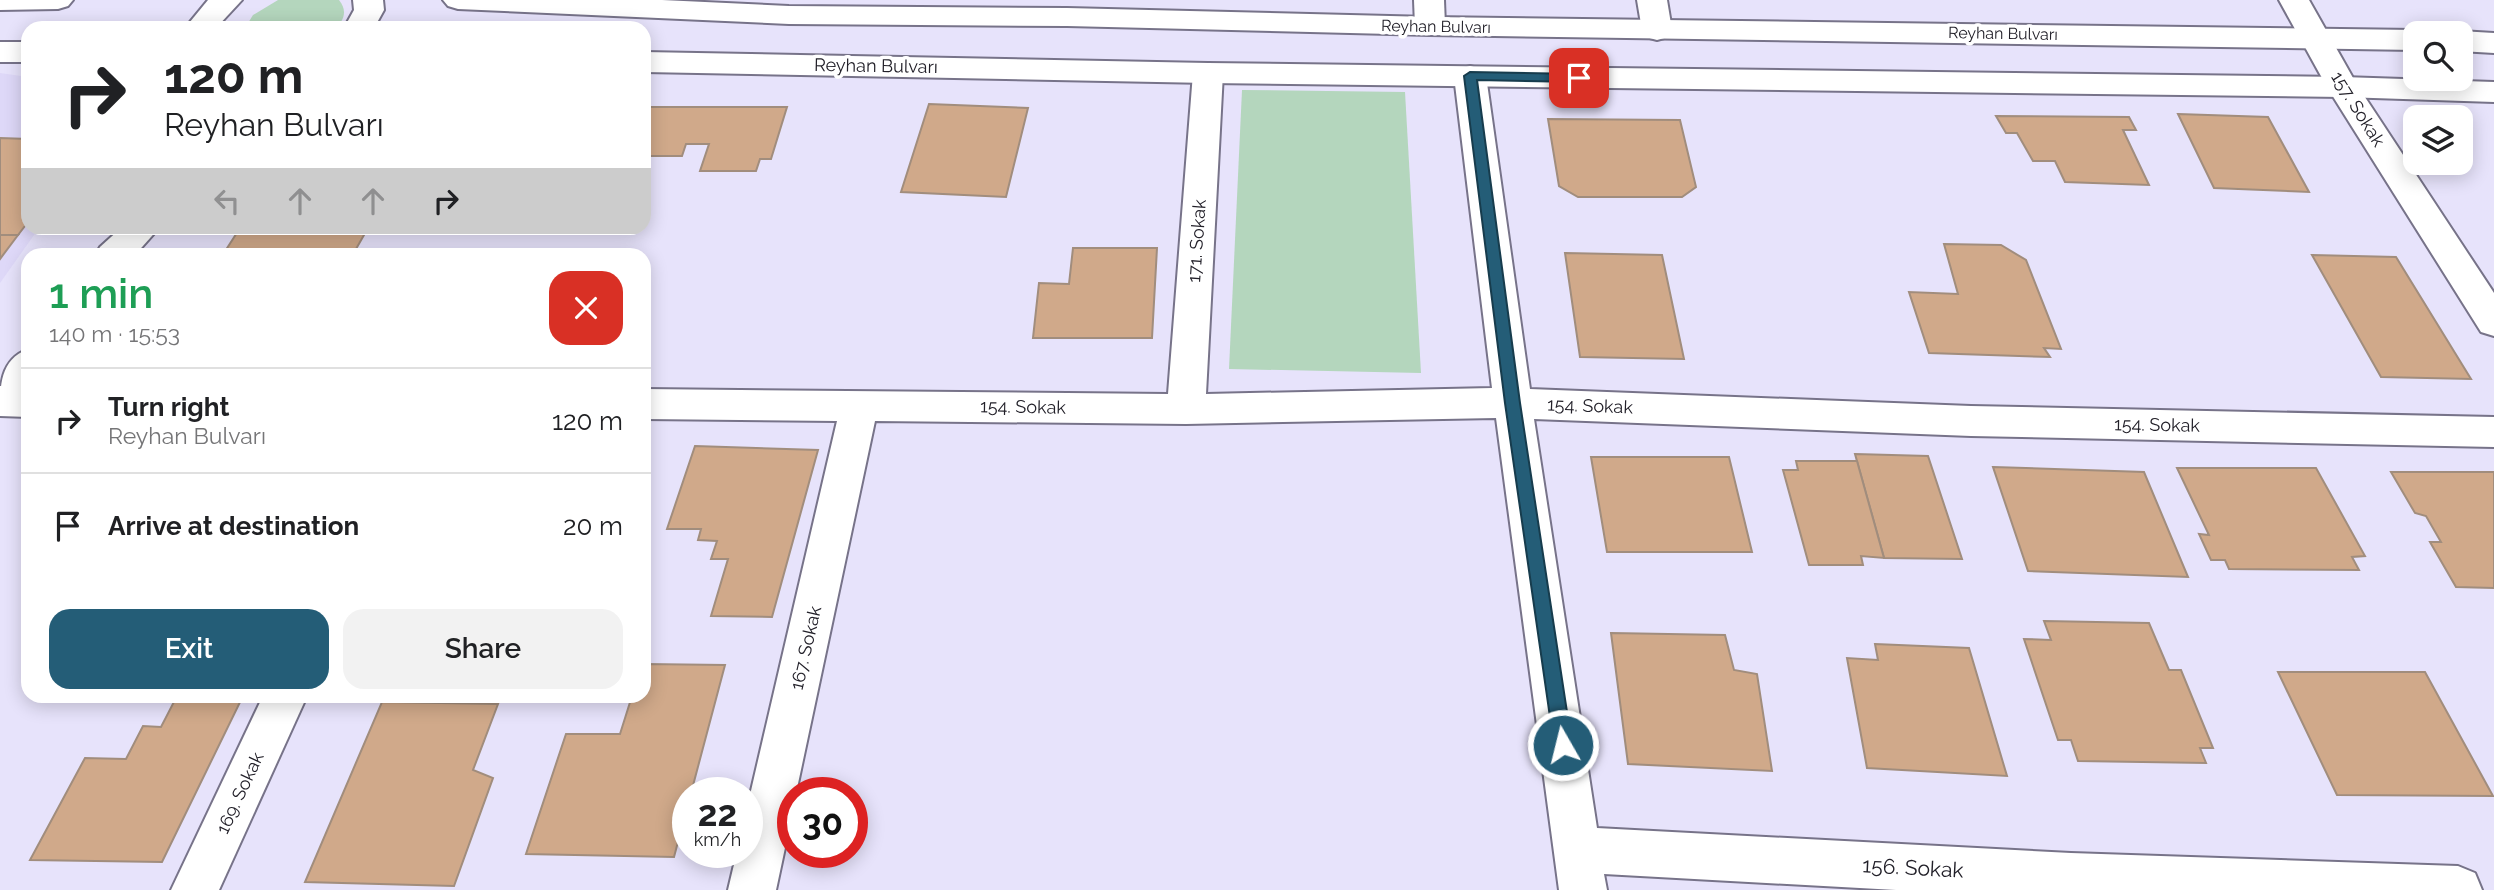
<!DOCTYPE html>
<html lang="en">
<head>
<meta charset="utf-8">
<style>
  :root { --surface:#fff; --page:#f2f2f2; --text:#202124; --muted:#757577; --line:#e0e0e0; --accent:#245d77 }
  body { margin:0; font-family:Raleway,sans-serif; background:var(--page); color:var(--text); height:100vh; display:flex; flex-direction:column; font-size:26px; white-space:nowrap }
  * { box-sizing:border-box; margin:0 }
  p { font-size:23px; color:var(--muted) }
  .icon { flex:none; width:38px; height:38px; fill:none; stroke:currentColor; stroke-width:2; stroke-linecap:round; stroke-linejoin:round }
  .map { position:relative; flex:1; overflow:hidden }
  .details { position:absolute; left:21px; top:248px; width:630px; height:455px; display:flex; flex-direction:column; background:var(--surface); border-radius:21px; box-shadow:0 4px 18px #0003 }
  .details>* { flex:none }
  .hud { position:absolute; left:21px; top:21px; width:630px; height:214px; border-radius:21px; box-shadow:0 4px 18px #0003; background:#fff; color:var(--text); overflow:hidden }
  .controls { position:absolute; left:2403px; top:21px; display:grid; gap:14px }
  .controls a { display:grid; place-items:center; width:70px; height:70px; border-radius:14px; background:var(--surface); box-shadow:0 4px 18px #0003; font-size:35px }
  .speed { position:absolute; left:672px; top:777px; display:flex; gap:14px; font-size:35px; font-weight:700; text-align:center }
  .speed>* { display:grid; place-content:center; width:91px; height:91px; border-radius:50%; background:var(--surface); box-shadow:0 4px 18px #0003; line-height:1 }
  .speed small { font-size:18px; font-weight:400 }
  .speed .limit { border:10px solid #d22; background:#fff; color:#111 }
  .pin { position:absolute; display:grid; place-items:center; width:60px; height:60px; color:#fff; margin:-30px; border-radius:14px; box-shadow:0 4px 10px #0006 }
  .me { position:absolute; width:77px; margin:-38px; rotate:352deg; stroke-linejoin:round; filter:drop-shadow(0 0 5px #0008) }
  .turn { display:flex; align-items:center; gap:24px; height:147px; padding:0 28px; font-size:32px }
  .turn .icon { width:91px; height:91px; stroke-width:2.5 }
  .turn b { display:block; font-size:49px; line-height:60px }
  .lanes { display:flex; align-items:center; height:66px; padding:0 28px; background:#0003; justify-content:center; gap:35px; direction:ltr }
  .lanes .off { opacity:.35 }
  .round { display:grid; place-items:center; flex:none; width:74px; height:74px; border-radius:21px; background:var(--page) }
  .headline { display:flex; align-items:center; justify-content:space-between; height:119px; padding:0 28px }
  h1 { font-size:42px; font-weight:600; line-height:52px; color:#1e9e55 }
  .action { display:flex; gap:14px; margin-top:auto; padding:14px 28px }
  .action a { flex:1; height:80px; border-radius:21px; background:var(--accent); color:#fff; font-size:28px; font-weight:600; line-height:80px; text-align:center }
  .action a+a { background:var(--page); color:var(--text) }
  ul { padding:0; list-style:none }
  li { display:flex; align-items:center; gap:21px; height:105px; padding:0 28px; border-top:2px solid var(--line) }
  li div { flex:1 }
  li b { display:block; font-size:26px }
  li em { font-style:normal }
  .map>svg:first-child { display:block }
</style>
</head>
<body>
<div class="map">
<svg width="2494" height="890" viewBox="0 0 2494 890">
  <rect width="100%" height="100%" fill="#e7e3fb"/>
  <path fill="#ded8f8" d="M0 73 28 77V228H39L0 283Z"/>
  <g fill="#b4d6bd">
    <path d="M278 0H339C347 10 345 19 336 28H245L253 15Z"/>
    <path d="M1242 90 1405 92 1421 373 1229 369Z"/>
  </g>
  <g fill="#d0a98a" stroke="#a18d7d" stroke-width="2">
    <path d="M929 104 1028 108 1006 197 901 192Z"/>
    <path d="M644 107H787L771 159H760L756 171H700L709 144H686L682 156H644Z"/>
    <path d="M2178 114 2268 117 2309 192 2214 188Z"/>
    <path d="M1996 116 2129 117 2136 130H2123L2149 185 2065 182 2055 161H2033L2017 133H2006Z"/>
    <path d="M1548 119 1680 120 1696 187 1682 197H1578L1559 186Z"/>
    <path d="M0 138 28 139V222L18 235H0Z"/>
    <path d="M240 228H368L352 256H222Z"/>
    <path d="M0 235H18L0 259Z"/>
    <path d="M1944 244 2001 245 2026 260 2061 349 2044 348 2050 357 1929 353 1909 292 1958 294Z"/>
    <path d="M1073 248H1157L1152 338H1033L1039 283 1069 284Z"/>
    <path d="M1565 253 1662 255 1684 359 1580 357Z"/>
    <path d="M2312 255 2396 257 2471 379 2381 377Z"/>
    <path d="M695 446 818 450 772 617 711 616 728 559H711L717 541 698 540 701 529H667Z"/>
    <path d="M1855 454 1928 456 1962 559 1884 558Z"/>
    <path d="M1591 457H1729L1752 552H1607Z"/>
    <path d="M1796 461H1857L1884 558 1861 556 1863 565H1809L1783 470H1798Z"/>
    <path d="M1993 467 2144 472 2188 577 2028 571Z"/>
    <path d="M2177 468H2316L2365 556 2352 557 2359 570 2229 569 2225 560H2211L2199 534 2209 535Z"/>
    <path d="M2391 472H2494V588L2456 587 2430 542H2441L2426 516 2415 513Z"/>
    <path d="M2044 621 2149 623 2169 670H2181L2213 748H2200L2206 763 2078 761 2071 740H2058L2024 639 2051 640Z"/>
    <path d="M1611 633 1725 635 1734 670 1757 674 1772 771 1628 764Z"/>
    <path d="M1875 644 1969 648 2007 776 1867 768 1847 658 1878 660Z"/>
    <path d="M644 664 725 665 691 793H688V804L674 857 526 854 566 734H620L632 696H644Z"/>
    <path d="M2278 672H2425L2493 796 2337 795Z"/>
    <path d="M177 696H243L162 862 30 860 85 758 126 759 143 726 161 727Z"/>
    <path d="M382 702 498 704 473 770 493 778 454 886 305 882Z"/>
  </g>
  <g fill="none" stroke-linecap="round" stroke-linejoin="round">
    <defs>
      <g id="minor">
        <path d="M1414 0H1444L1445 26 1441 33 1430 35 1419 33 1415 26Z"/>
        <path d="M1637 0H1667L1672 30 1668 37 1657 40 1646 37 1642 30Z"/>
        <path d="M2279 0H2309L2357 85 2494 293V336L2481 332 2327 87Z"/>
        <path d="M1208 63 1219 66 1223 73 1206 394 1492 388 1454 76 1459 69 1470 66 1481 69 1486 76 1530 389 1971 406 2494 417V447L1971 436 1534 419 1597 828 2071 853 2458 866 2475 873 2482 890H1896L1604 874 1607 890H1559L1496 418 1186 424 875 421 796 793H793V810L776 890H728L737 852H747V808L837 421 644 419V389L1168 394 1193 73 1197 66Z"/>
        <path d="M0 386 28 387V417L0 416Z"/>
        <path d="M263 696H307L219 890H171Z"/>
      </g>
      <g id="tertiary">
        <path d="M121 228H159L134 256H95L100 247Z"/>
        <path d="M28 349C28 378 33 403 0 414 0 385 0 360 28 349Z"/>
      </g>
      <g id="secondary">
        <path d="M0 0H73L68 6 58 9 0 10Z"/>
        <path d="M208 0H242L216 28H185Z"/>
        <path d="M353 0H383L384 10 374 28H344L354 10Z"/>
        <path d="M443 0H662L789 6 1067 8 1430 17 2415 30 2426 33H2415V50L1430 35 1067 26 789 24 458 9 448 6Z"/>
        <path d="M2460 31 2494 33V53L2460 51V33H2453Z"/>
        <rect x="0" y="42" width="28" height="20"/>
        <path d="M644 52 1208 63 2343 77 2494 82V102L2343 97 1208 83 644 72Z"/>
      </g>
    </defs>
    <use href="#minor" stroke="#777389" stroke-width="4"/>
    <use href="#tertiary" stroke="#777389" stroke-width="4"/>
    <use href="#secondary" stroke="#777389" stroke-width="4"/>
    <use href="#minor" fill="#fff" fill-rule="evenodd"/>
    <use href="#tertiary" fill="#fff" fill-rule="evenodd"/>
    <use href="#secondary" fill="#fff" fill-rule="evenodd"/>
  </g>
  <path fill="#245d77" stroke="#173c4d" stroke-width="2" d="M1470 72 1579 74 1585 78 1579 82 1477 80 1520 403 1572 745 1570 751 1563 754 1557 751 1554 745 1505 403 1464 76Z"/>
  <g text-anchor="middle" stroke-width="7" stroke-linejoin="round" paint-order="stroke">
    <g font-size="16" fill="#222029" stroke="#fff">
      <text transform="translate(1436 26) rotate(1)" y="6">Reyhan Bulvarı</text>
      <text transform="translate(2003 33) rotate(1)" y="6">Reyhan Bulvarı</text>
    </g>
    <g font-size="18" fill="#222029" stroke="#fff">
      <text transform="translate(876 66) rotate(1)" y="6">Reyhan Bulvarı</text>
      <text transform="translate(2358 109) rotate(58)" y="6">157. Sokak</text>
      <text transform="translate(1197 241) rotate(-86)" y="6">171. Sokak</text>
      <text transform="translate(1590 406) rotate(2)" y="6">154. Sokak</text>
      <text transform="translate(1023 407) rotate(1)" y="6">154. Sokak</text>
      <text transform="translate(2157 425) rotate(1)" y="6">154. Sokak</text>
      <text transform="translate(806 648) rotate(-77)" y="6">167. Sokak</text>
      <text transform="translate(240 793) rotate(-65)" y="6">169. Sokak</text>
    </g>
    <g font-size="21" fill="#222029" stroke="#fff">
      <text transform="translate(1913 868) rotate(3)" y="7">156. Sokak</text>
    </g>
  </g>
</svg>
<div class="controls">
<a><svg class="icon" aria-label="search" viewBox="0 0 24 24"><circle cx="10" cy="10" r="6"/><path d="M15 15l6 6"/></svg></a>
<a><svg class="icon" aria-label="layers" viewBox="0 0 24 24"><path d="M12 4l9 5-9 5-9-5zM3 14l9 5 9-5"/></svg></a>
</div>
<div class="speed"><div>22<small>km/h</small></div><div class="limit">30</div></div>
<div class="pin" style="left:1579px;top:78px;background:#d93025"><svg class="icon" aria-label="arrive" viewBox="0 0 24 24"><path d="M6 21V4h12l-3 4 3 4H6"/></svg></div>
<svg class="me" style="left:1563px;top:745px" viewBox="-20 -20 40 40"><circle r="17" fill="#245d77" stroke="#fff" stroke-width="3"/><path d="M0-11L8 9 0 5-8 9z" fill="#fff"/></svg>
<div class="hud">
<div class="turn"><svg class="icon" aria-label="right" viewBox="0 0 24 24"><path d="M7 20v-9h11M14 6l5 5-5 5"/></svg><div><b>120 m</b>Reyhan Bulvarı</div></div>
<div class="lanes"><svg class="icon off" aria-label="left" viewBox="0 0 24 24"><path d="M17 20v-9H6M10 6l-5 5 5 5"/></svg><svg class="icon off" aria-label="ahead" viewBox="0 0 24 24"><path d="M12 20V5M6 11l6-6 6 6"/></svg><svg class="icon off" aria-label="ahead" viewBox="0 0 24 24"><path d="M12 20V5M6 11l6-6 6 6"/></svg><svg class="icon" aria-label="right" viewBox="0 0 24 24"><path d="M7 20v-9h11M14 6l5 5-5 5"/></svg></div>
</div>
<section class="details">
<div class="headline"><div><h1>1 min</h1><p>140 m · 15:53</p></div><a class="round" style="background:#d93025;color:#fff"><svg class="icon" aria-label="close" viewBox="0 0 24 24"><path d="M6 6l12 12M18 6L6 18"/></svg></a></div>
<ul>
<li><svg class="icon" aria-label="right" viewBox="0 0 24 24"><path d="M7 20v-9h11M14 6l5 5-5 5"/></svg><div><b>Turn right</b><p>Reyhan Bulvarı</p></div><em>120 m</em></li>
<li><svg class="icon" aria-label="arrive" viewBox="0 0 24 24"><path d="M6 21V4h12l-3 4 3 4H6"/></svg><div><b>Arrive at destination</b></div><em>20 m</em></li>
</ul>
<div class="action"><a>Exit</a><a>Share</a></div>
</section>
</div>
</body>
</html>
